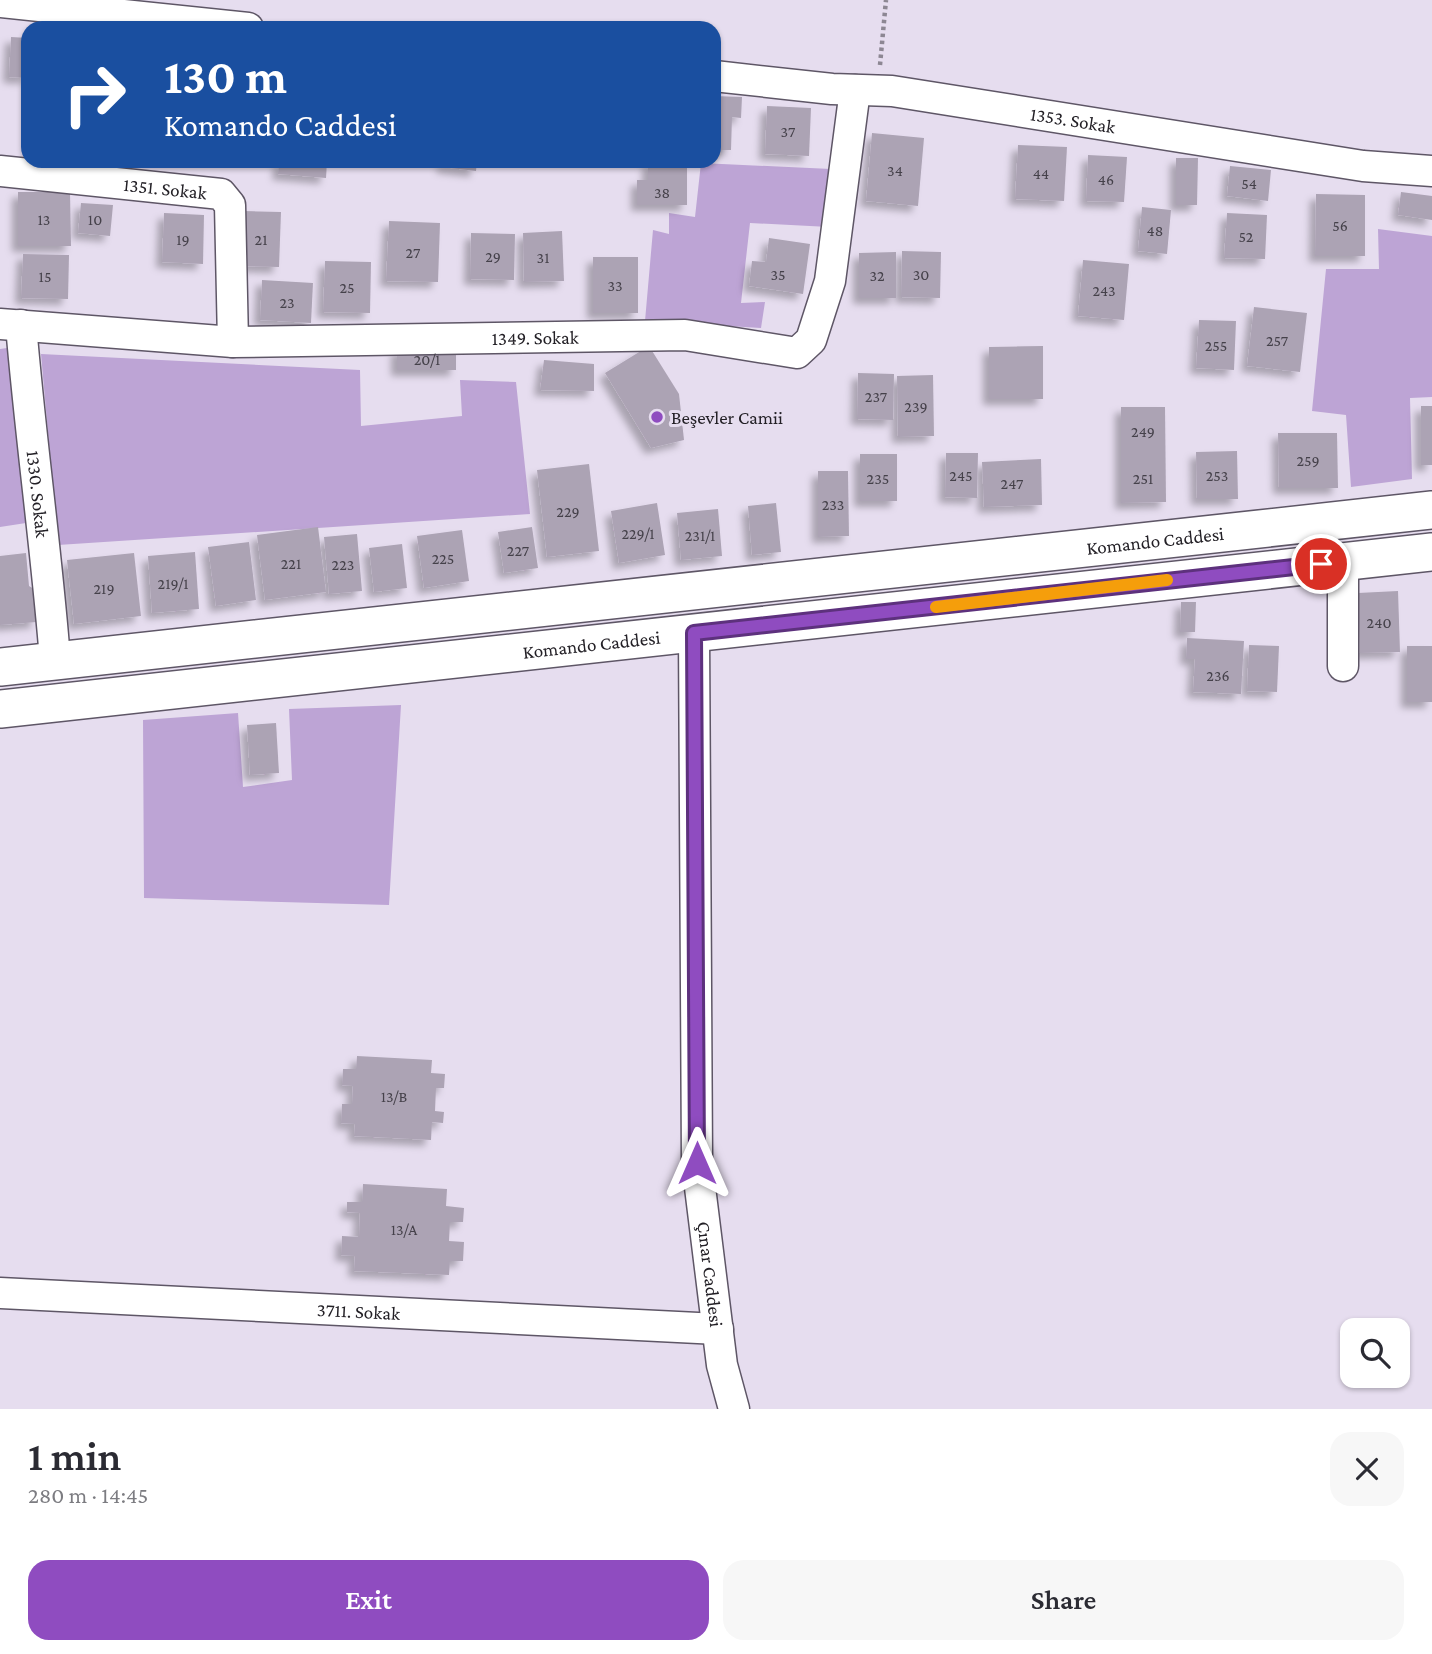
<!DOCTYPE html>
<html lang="en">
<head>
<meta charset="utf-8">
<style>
  :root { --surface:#fff; --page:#f7f7f7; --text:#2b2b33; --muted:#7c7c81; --accent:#8f4cc0 }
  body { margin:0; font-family:"Crimson Pro",serif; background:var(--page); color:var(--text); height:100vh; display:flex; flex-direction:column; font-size:26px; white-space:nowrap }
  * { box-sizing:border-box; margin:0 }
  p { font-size:23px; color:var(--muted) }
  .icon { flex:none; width:38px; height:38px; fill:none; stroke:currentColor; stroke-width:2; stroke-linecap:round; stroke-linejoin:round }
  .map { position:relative; height:1409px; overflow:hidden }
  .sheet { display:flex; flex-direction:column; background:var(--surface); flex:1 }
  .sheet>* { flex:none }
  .guide { position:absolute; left:21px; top:21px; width:700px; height:147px; border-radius:21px; box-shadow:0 2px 5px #0004; background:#1a4fa0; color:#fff; overflow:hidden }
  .controls { position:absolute; left:1340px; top:1318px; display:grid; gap:14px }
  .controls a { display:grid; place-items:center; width:70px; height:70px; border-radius:14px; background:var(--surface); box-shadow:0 2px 5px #0004; font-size:35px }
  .pin { position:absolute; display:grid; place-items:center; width:60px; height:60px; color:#fff; margin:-30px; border:4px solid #fff; border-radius:50%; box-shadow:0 2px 7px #0007 }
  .me { position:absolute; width:77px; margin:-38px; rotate:0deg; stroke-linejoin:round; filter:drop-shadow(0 0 5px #0008) }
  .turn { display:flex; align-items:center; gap:24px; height:147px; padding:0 28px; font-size:32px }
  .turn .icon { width:91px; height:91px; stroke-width:2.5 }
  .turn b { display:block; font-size:49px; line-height:60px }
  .round { display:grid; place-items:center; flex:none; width:74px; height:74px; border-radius:21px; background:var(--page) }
  .head { display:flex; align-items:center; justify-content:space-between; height:119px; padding:0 28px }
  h1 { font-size:42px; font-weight:600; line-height:52px }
  .action { display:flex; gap:14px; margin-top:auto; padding:14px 28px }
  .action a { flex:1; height:80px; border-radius:21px; background:var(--accent); color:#fff; font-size:28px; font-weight:600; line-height:80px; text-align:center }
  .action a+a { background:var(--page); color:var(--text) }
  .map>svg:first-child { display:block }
</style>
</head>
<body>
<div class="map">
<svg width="1432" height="1409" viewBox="0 0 1432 1409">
  <defs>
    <filter id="shadow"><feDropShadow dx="-6" dy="6" stdDeviation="3.5" flood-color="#0004"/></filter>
  </defs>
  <rect width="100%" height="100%" fill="#e6ddef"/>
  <g fill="#bda4d5">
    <path d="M701 163 831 169 829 227 750 223 741 303 765 302 761 328 645 321 653 230 669 234V213L695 217Z"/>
    <path d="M1378 229 1432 236V397L1410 398 1412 479 1351 487 1346 415 1312 411 1326 269H1379Z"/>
    <path d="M7 348 26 523 0 527V349Z"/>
    <path d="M41 354 360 370 361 426 462 416 460 380 516 382 530 514 58 545Z"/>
    <path d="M401 705 389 905 144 898 143 720 238 713 243 787 292 780 289 709Z"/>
  </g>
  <g fill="#aca3b4" filter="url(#shadow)">
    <path d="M11 37 28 38V78L9 77Z"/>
    <path d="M714 96 742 97 741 118 732 117 731 150H714Z"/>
    <path d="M767 106 811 108 809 156 765 154Z"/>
    <path d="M872 133 924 138 918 206 866 201Z"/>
    <path d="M1018 145 1067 147 1064 201 1015 199Z"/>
    <path d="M1088 155 1127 157 1124 202 1086 201Z"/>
    <path d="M1176 158H1198L1197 205H1176Z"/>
    <path d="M279 161H327L326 178 278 174Z"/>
    <path d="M443 161H477L476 171 442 167Z"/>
    <path d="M648 161H687V205H637V180H648Z"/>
    <path d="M1230 166 1271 170 1268 201 1227 196Z"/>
    <path d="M18 192H70L71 246H18Z"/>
    <path d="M1401 192 1432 196V220L1398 215Z"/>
    <path d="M1316 194 1365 195V256H1315Z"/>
    <path d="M81 203 113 205 110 236 78 233Z"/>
    <path d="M1142 207 1171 210 1167 254 1138 251Z"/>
    <path d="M243 211 281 212 279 267 241 266Z"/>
    <path d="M164 213 204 215 203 264 162 262Z"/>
    <path d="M1227 213 1267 215 1265 259 1224 258Z"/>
    <path d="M389 221 440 223 438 282 386 281Z"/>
    <path d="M562 231 564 281 524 282 523 233Z"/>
    <path d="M471 233 515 234 514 280 470 279Z"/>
    <path d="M769 238 810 244 803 294 749 286 752 261 766 262Z"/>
    <path d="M902 251 941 252 940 298 901 297Z"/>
    <path d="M896 252V298H859V253Z"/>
    <path d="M23 254 69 255 68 299 21 298Z"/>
    <rect x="593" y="257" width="45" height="56"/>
    <path d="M1083 260 1129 264 1124 320 1078 316Z"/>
    <path d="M325 261 371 262 370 313 323 312Z"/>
    <path d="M262 280 313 283 311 323 260 320Z"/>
    <path d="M1254 307 1307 313 1300 372 1247 366Z"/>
    <path d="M1199 320 1236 321 1234 370 1196 368Z"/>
    <path d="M649 346 679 394 684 440 651 448 605 373Z"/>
    <path d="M1043 346V399H989V347Z"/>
    <rect x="397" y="348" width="59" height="22"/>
    <path d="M544 360 594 364V391L540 390Z"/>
    <path d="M858 373 894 374 893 420 857 419Z"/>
    <path d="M933 375 934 436 898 437 897 376Z"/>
    <rect x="1421" y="406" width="11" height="59"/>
    <path d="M1121 407H1165L1166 502 1121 503Z"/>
    <path d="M1278 433H1337L1338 488H1279Z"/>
    <path d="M1237 451 1238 499H1197L1196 452Z"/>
    <path d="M946 453H978L977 498 945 497Z"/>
    <rect x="860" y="454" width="37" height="47"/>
    <path d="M1041 459 1042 505 984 507 982 462Z"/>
    <path d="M589 464 599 551 547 557 537 470Z"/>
    <path d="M818 471H848L849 536 818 537Z"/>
    <path d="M657 503 665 555 619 563 611 511Z"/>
    <path d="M776 503 781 552 752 555 748 506Z"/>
    <path d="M718 509 722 556 681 560 677 513Z"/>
    <path d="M318 527 326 592 265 600 257 535Z"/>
    <path d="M532 527 538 568 504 573 498 532Z"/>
    <path d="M462 530 469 581 424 588 417 536Z"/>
    <path d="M357 534 362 591 329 594 324 537Z"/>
    <path d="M249 542 256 600 216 606 208 547Z"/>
    <path d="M402 544 407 588 374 592 369 548Z"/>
    <path d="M195 552 199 609 152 613 148 556Z"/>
    <path d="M26 553 29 586 34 589 37 622 0 625V556Z"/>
    <path d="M134 553 141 616 74 624 67 560Z"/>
    <path d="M1398 591 1400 652 1360 653 1358 593Z"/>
    <path d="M1181 602H1196L1195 632H1180Z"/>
    <path d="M1187 638 1244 641 1241 694 1193 692 1195 659H1186Z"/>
    <path d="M1249 645 1279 646 1277 692 1247 691Z"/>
    <rect x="1407" y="646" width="25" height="56"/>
    <path d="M276 723 279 773 250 775 247 725Z"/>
    <path d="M357 1056 432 1060 431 1073 445 1074 444 1088H436L435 1111 444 1112 443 1123 432 1122 431 1140 354 1136 355 1124 341 1123 342 1104H352L353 1086 342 1085 343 1069H356Z"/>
    <path d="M363 1184 447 1189 446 1206 464 1208 463 1222H450L449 1241 464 1242 463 1261H450L449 1275 354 1271 355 1256 341 1255 342 1236 359 1237 360 1213 347 1212V1202H362Z"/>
  </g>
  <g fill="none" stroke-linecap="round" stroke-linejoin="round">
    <defs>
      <g id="minor">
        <path d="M0 2 248 28"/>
        <path id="s1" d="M714 76 832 89 892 91 1363 166 1432 171"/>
        <path id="s2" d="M0 171 221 194 230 205 233 342"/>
        <path id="s3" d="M0 324 233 342 685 335 797 353 811 340 830 281 855 90"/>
        <path id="s4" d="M21 325C30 433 45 539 54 647L52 661"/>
        <path id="s5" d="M694 633 697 1163 722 1365 734 1409"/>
        <path d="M1343 666V561"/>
        <path id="s6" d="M0 1293 718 1329"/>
      </g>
      <g id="major">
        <path id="s7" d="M0 667 1432 510"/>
        <path id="s8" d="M0 709 1432 552"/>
      </g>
    </defs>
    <use href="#minor" stroke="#5e5666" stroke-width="33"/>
    <use href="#major" stroke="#5e5666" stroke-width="40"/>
    <path stroke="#8d8793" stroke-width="4.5" stroke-dasharray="3.5 3.5" stroke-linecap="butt" d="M880 65 886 0"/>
    <use href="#minor" stroke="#fff" stroke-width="30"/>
    <use href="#major" stroke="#fff" stroke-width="37"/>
  </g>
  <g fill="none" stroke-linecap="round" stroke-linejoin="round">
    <defs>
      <path id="route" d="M697 1163 694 633 1321 564"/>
    </defs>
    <use href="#route" stroke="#5d317d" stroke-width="18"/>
    <use href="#route" stroke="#8f4cc0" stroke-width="12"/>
    <path stroke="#f59e0b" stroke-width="12" d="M936 607 1167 580"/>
  </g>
  <circle fill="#8f4cc0" stroke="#e6ddef" stroke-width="2.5" cx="657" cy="417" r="7"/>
  <g text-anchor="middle" stroke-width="6" stroke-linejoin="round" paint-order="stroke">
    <g font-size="16" fill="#45414a">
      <text x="788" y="137">37</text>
      <text x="895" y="176">34</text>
      <text x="1041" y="179">44</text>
      <text x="1106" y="185">46</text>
      <text x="1249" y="189">54</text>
      <text x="662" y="198">38</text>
      <text x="44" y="225">13</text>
      <text x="95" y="225">10</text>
      <text x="1340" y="231">56</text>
      <text x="1155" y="236">48</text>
      <text x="1246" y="242">52</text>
      <text x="183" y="245">19</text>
      <text x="261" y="245">21</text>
      <text x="413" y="258">27</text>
      <text x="493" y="262">29</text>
      <text x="543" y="263">31</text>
      <text x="778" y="280">35</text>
      <text x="921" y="280">30</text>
      <text x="877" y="281">32</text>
      <text x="45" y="282">15</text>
      <text x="615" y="291">33</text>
      <text x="347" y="293">25</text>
      <text x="1104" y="296">243</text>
      <text x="287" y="308">23</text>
      <text x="1277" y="346">257</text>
      <text x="1216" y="351">255</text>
      <text x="427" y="365">20/1</text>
      <text x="876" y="402">237</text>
      <text x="916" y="412">239</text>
      <text x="1143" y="437">249</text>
      <text x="1308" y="466">259</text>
      <text x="961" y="481">245</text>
      <text x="1217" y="481">253</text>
      <text x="878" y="484">235</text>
      <text x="1143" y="484">251</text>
      <text x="1012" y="489">247</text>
      <text x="833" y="510">233</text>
      <text x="568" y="517">229</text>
      <text x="638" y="539">229/1</text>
      <text x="700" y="541">231/1</text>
      <text x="518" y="556">227</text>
      <text x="443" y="564">225</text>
      <text x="291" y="569">221</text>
      <text x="343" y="570">223</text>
      <text x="173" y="589">219/1</text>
      <text x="104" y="594">219</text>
      <text x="1379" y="628">240</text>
      <text x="1218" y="681">236</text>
      <text x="394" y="1102">13/B</text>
      <text x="404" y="1235">13/A</text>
    </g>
    <g font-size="19" fill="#232026" stroke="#e6ddef">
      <text dy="7" stroke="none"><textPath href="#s1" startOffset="362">1353. Sokak</textPath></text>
      <text dy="7" stroke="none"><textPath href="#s2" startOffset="166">1351. Sokak</textPath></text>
      <text dy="7" stroke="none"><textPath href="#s3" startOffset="536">1349. Sokak</textPath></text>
      <text dy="7" stroke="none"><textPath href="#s4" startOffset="170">1330. Sokak</textPath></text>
      <text dy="7" stroke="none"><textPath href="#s7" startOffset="1162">Komando Caddesi</textPath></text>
      <text dy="7" stroke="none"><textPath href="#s8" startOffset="595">Komando Caddesi</textPath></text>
      <text dy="7" stroke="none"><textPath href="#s5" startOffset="642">Çınar Caddesi</textPath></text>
      <text dy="7" stroke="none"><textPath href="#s6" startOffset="359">3711. Sokak</textPath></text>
    </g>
    <g font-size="19" fill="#232026" stroke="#e6ddef" text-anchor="start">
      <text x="671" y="424">Beşevler Camii</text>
    </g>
  </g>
</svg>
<div class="controls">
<a><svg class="icon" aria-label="search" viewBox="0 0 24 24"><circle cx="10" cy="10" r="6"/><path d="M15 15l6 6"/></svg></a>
</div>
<div class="pin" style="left:1321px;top:564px;background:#d93025"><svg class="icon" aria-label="arrive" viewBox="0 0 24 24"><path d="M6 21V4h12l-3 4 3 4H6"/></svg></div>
<svg class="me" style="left:697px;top:1163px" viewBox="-20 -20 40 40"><path d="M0-17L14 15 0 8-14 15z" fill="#8f4cc0" stroke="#fff" stroke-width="4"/></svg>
<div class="guide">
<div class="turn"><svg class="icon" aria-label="right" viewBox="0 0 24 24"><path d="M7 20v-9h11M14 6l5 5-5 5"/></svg><div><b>130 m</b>Komando Caddesi</div></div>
</div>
</div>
<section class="sheet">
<div class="head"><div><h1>1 min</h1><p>280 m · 14:45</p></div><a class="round"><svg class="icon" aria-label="close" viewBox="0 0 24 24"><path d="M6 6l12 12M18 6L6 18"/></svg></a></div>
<div class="action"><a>Exit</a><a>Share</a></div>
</section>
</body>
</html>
